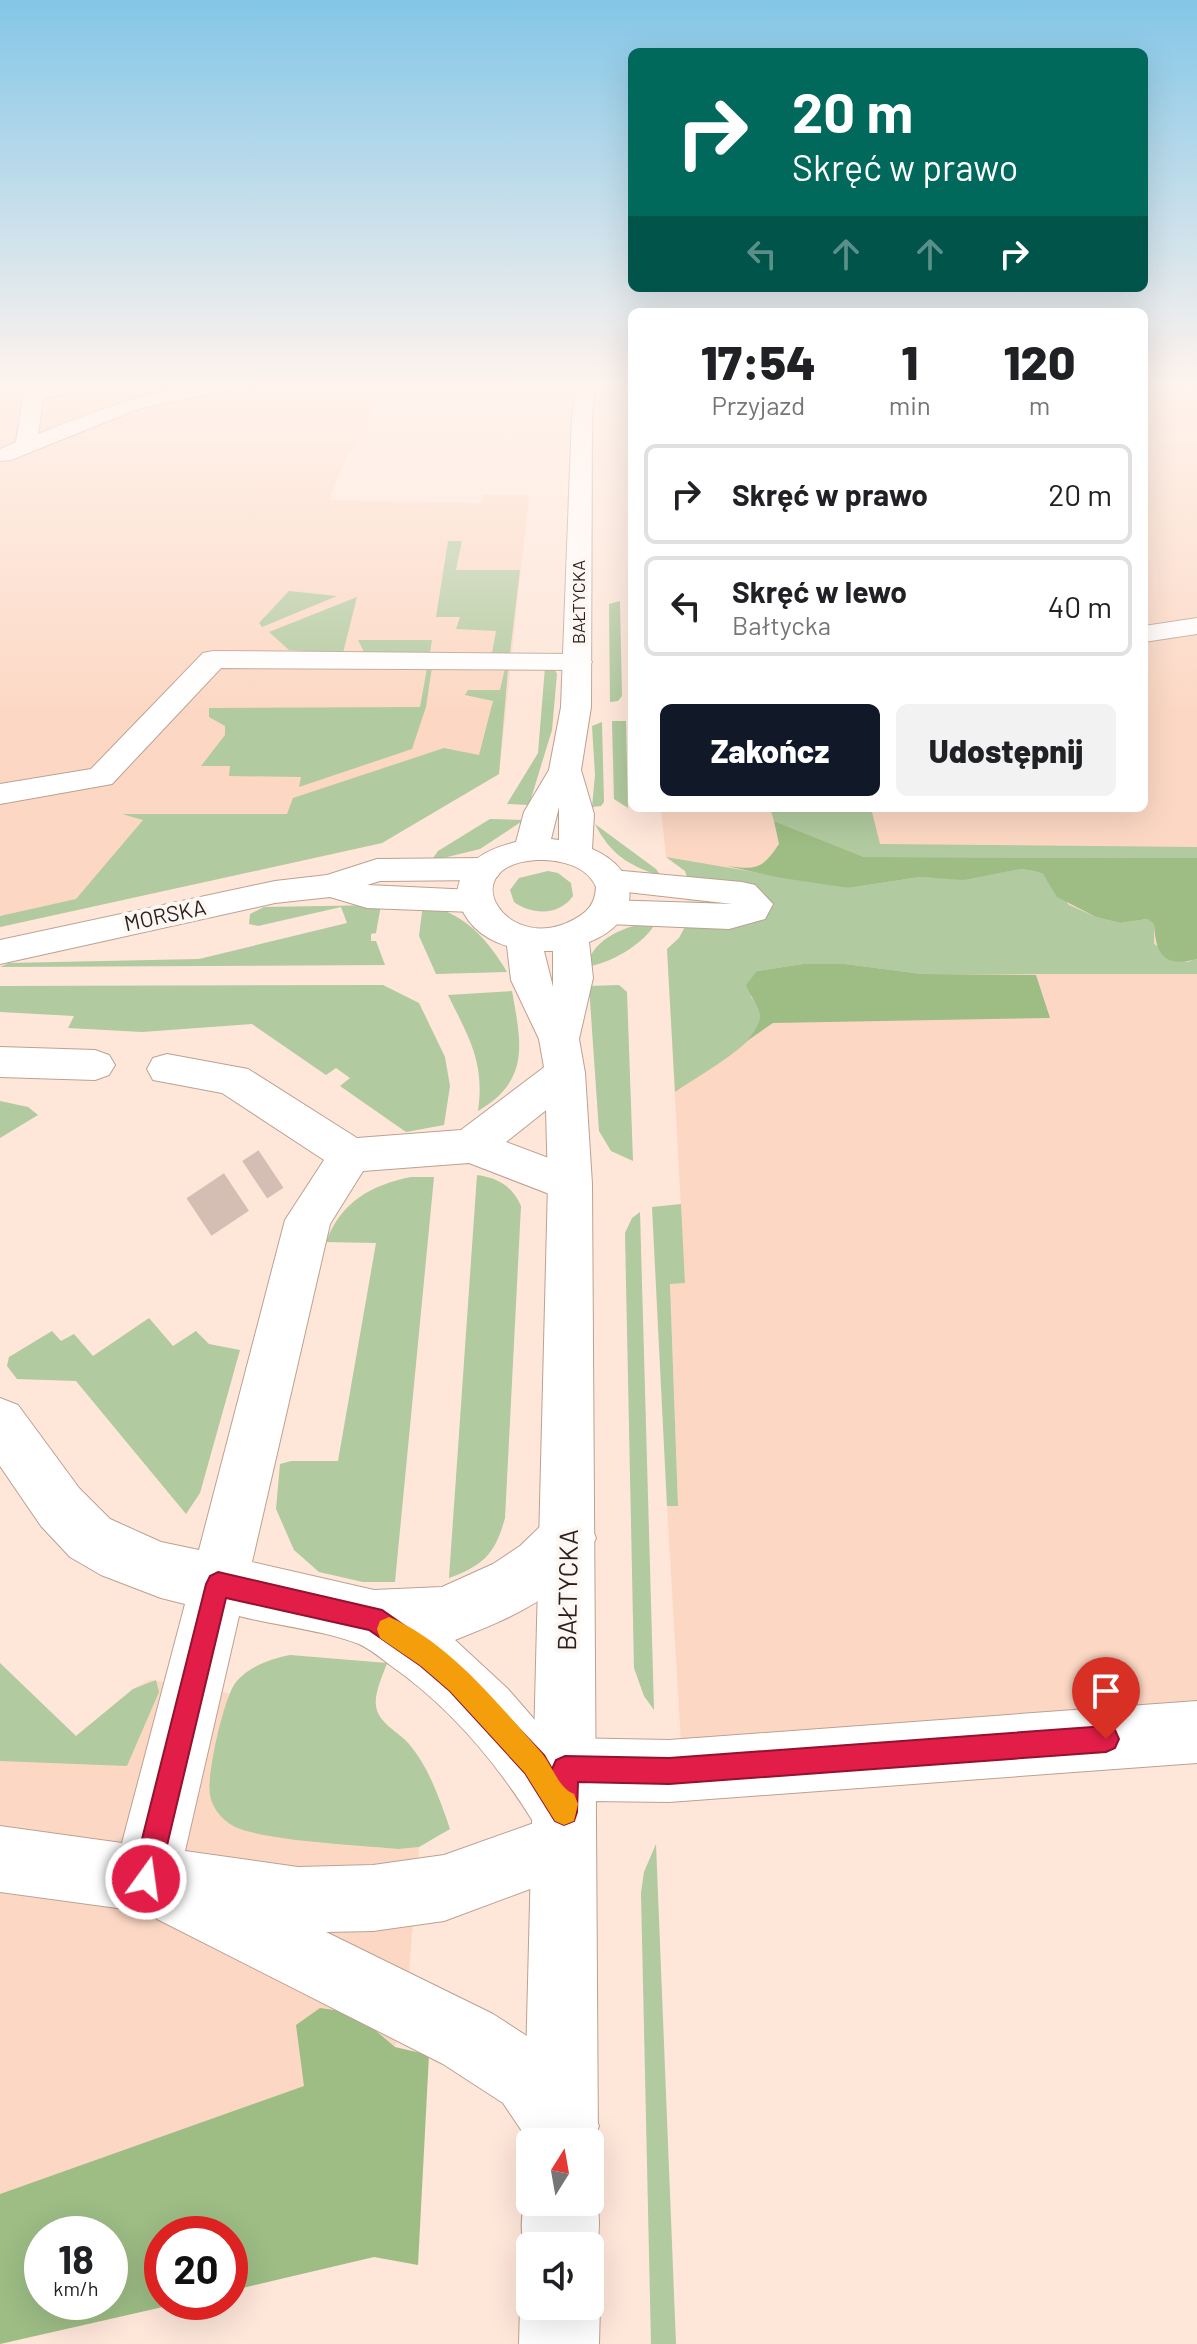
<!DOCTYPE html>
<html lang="pl">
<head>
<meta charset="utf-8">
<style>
  :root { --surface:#fff; --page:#f2f2f2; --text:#202124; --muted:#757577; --line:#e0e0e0; --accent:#111827 }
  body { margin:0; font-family:Barlow,sans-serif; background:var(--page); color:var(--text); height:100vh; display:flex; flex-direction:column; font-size:30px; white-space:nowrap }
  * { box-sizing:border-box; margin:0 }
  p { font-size:26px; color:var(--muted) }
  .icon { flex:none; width:44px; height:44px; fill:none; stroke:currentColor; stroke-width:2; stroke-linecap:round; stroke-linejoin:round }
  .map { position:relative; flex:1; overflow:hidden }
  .details { position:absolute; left:628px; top:308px; width:520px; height:504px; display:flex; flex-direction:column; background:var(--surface); border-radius:12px; box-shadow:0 8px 32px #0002 }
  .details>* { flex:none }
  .banner { position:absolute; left:628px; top:48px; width:520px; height:244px; border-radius:12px; box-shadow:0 8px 32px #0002; background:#00695c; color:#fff; overflow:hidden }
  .needle { width:52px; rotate:11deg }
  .tools { position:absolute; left:516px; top:2128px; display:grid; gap:16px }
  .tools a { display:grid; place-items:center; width:88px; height:88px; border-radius:12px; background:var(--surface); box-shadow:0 8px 32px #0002; font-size:40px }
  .speed { position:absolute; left:24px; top:2216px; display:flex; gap:16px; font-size:40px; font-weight:700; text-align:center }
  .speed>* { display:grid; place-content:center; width:104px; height:104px; border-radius:50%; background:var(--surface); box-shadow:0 8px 32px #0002; line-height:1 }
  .speed small { font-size:20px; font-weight:400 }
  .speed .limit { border:12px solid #d22; background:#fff; color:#111 }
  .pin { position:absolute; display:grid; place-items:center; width:68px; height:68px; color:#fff; margin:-82px -34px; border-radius:50% 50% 50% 0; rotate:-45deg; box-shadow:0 0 8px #0007 }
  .pin .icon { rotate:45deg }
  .me { position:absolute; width:88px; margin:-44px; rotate:14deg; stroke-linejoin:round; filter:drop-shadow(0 0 6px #0008) }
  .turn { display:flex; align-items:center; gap:28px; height:168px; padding:0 32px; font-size:36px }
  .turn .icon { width:104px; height:104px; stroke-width:2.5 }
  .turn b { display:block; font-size:56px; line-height:68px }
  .lanes { display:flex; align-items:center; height:76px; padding:0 32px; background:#0003; justify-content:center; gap:40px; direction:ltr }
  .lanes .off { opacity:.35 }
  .eta { display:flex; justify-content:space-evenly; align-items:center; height:136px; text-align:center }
  .eta b { font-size:48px; font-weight:800; line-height:56px }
  .button { display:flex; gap:16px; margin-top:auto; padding:16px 32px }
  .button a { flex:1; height:92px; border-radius:12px; background:var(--accent); color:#fff; font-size:32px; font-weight:800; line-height:92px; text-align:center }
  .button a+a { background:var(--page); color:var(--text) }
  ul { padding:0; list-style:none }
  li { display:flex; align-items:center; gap:24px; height:100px; margin:0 16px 12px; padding:0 16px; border:4px solid var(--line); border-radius:12px }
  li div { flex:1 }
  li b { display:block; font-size:30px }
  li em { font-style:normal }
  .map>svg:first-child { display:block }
</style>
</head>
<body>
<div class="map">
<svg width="1197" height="2344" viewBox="0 0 1197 2344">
  <rect width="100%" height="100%" fill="#fee6d9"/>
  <g fill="#fcd8c4">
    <path d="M0 384H541L383 387 354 450 349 451 329 500 482 503 483 495H529L499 774 382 843 0 927Z"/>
    <path d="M1144 384H1197V1761L681 1744 667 1506H678L670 1283 685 1282 667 949 679 938 686 925 688 880 685 871 666 857 661 808H1144Z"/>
    <path d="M150 1680 229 1693 209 1792 399 1849 419 1847 408 1984 395 2047 305 2086 0 2194V1726L76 1736 133 1689Z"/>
  </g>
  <g fill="#b1ca9f">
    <path d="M448 541H462L456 570H520L510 653H492L496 631 456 629 460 617H436Z"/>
    <path d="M289 591 337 596 262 627 259 623Z"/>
    <path d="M357 597 343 653 289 650 269 632Z"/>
    <path d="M620 601 622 696 618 701 610 702 609 604Z"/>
    <path d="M358 640H432L430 653 364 652Z"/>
    <path d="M432 667 426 707 412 749 299 787 301 777 229 776 230 766H201L225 735V726L209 717V708L420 707 427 668Z"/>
    <path d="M545 667 555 670 557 674 552 730 529 805 507 804 538 753Z"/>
    <path d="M505 668 508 669 499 774 382 843 0 927V916L76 899 143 820 122 814H287L293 798 444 748 479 755 493 701 465 695 468 690H500Z"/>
    <path d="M612 721H626L628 808 614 799Z"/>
    <path d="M602 722 604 802 601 806 592 807 595 775 592 726Z"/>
    <path d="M770 808H871L880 844 1197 847V858L864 857 774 821Z"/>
    <path d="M490 819 524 820 480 849 431 861 438 851Z"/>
    <path d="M595 824 656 869 661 876C629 866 610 854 595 824Z"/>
    <path d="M666 857 848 888 920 877 963 879 1021 869 1034 871 1043 874 1069 905 1096 917 1120 923 1147 919 1154 924V944L1187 962 1197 959V974H922L845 964H803L757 971 751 997C757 1005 765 1014 760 1025 750 1048 696 1077 675 1092L667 949 679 938 686 925C712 927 771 937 766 897L751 888 688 880 685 871Z"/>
    <path d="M548 871 558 873 571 883 573 896C559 916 532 915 514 902L510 890 519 878Z"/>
    <path d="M423 904C464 913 486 937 507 972L436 974 419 936Z"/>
    <path d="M381 905 376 933 371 934V941H376L385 965 0 967 9 963 199 959 347 923 341 907 258 926 249 924 250 914 264 907Z"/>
    <path d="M656 922C645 944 609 964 586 967 593 937 629 924 656 922Z"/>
    <path d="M383 985 419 1003 445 1057 450 1086 444 1125 406 1132 340 1086 350 1078 336 1068 326 1075 252 1024 142 1032 68 1028 74 1016 0 1012V986Z"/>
    <path d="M619 985 627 992 633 1161 611 1151 599 1131 589 986Z"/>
    <path d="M512 991C521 1042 531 1080 478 1111 485 1062 469 1038 448 995Z"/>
    <path d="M0 1101 28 1107 38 1115 0 1138Z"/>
    <path d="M477 1175C498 1178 512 1186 521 1206L505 1518C495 1554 484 1565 449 1578Z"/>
    <path d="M411 1177H434L395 1582H363L319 1572 294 1550 276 1509 280 1464 291 1461H338L376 1243 326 1242C341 1202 371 1185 411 1177Z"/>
    <path d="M681 1204 685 1283 670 1284 678 1506H667L652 1207Z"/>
    <path d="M640 1212 654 1710 644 1696 634 1668 625 1233 632 1218Z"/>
    <path d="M149 1318 173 1346 196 1331 209 1344 240 1350 200 1493 186 1514 76 1381 17 1379 7 1366 9 1357 52 1331 61 1341 74 1334 93 1356Z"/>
    <path d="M290 1655 387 1663C383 1675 374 1693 376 1706 378 1723 399 1732 409 1744 429 1767 440 1800 450 1829L419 1847 399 1849C364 1845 254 1841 230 1824 220 1817 212 1807 210 1795 206 1777 224 1696 236 1682 250 1666 270 1659 290 1655Z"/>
    <path d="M0 1663 76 1736 133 1689 156 1680 159 1692 127 1766 0 1761Z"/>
    <path d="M656 1844 676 2344H651L641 1893 644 1872Z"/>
  </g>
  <g fill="#9dbd85" fill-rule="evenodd">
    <path d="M774 821 864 857 1197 858V959C1163 968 1156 954 1154 924L1147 919 1120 923 1096 917 1057 897 1043 874 1034 871 1021 869 963 880 920 877 848 888 776 877 727 866C757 870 762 869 779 844Z"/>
    <path d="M803 964H845L922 974 1036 975 1050 1018 773 1023 747 1041C770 1012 758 1013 746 985L757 971Z"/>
    <path d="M320 2008 355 2013 395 2047 429 2055 418 2265 374 2257 230 2291V2234H162V2302H185L0 2344V2194L304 2086 296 2025ZM42 2234H110V2302H42Z"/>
  </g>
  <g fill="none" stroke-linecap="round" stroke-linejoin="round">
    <path stroke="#d4beb3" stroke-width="45" stroke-dasharray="45 22" stroke-linecap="butt" d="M199 1217 271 1169"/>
    <defs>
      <g id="minor">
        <path d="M52 384H87L84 388 43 399 38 434C106 407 163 384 238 384L228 390 138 409 11 460 0 461V449L16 442 23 395 26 391Z"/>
        <path d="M1197 618V634L1144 642V626Z"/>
        <path d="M213 651 578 654 588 656 592 662 588 668 578 670 221 668 112 784 0 804V784L91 769 203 653Z"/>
        <path d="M485 858 497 861 502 869 497 877 485 880 380 881 367 885 473 890 486 893 491 901 486 909 473 912 367 908 330 897 275 903 0 964V940L275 881 327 875 377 859Z"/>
        <path d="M612 870 742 882 755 885 773 904 765 919 729 929 607 924 594 920 589 912 594 904 607 900 733 904 600 889 594 881 600 873Z"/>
        <path d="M0 1047 95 1050 109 1055 115 1065 109 1075 95 1080 0 1077Z"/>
        <path d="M167 1054 248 1069 357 1138 461 1130 551 1062 565 1058 579 1062 585 1073 579 1084 506 1142 586 1172 592 1184 586 1196 570 1202 469 1163 363 1171 330 1224 252 1562 374 1590 442 1587 493 1564 520 1546 548 1519 568 1511 588 1519 596 1538C572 1594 508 1619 455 1640L508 1689 554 1742 565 1738 669 1740 1197 1701V1763L669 1802 591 1801 596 1812 589 1828 596 1845 587 1868 444 1921 373 1931 326 1932 493 2014 553 2053 588 2100 599 2126 590 2147V2142L530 2143 503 2103 443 2064 157 1919 154 1913 0 1892V1826L122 1843 185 1604 161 1598 101 1575 70 1557 41 1526 0 1466V1398L18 1405 79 1488 110 1519 161 1542 199 1550 285 1220 324 1160 222 1093 153 1080 147 1069 153 1058ZM239 1616C278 1626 322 1630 359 1644 370 1649 381 1658 390 1665 449 1706 497 1763 534 1823L444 1855 373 1865 298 1867 185 1851Z"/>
      </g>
      <g id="major">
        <path d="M576 384H596L592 414 591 707 581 770 594 814 592 849C644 871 641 922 589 942L593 978 579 1039 585 1073 592 1184 598 2142 590 2161V2142H530V2156L524 2142 548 1184 545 1073 539 1039 511 980 507 946C481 938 463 921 457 895 459 862 488 849 516 842L524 812 549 770 561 707 572 414ZM559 807V840L551 839ZM536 860C558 859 587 865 596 887 595 904 588 912 573 920 506 956 451 866 536 860ZM544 951H553V987Z"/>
        <path d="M590 2180C602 2209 602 2238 590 2267V2246H530V2267C519 2240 519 2212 530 2185V2202H590Z"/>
        <path d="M530 2283V2306H590V2283L600 2306 599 2344H519L520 2306Z"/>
      </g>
    </defs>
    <use href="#minor" stroke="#bca192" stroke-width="2"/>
    <use href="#major" stroke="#bca192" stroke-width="2"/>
    <use href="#minor" fill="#fff" fill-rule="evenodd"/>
    <use href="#major" fill="#fff" fill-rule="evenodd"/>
  </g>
  <linearGradient id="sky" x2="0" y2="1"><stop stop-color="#83c6e7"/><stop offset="0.54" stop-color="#fff4ee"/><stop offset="1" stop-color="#fff4ee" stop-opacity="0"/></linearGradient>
  <rect width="1197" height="713" fill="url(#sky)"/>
  <path fill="#e11d48" stroke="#92132f" stroke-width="2" d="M218 1572 382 1610 438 1649 467 1674 544 1755 552 1769 556 1760 565 1756 669 1758 1106 1726 1115 1730 1119 1739 1115 1748 1106 1752 669 1784 578 1782 577 1812 574 1821 564 1825 555 1821 525 1773 450 1691 421 1666 369 1630 226 1598 159 1879 155 1888 146 1892 136 1888 132 1879 206 1584 210 1576Z"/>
  <path fill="#f59e0b" d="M389 1617C449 1642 498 1704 540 1751 552 1764 558 1788 574 1794L578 1804 574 1821 564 1825 555 1821 525 1773 450 1691 421 1666 380 1638 377 1629 380 1621Z"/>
  <g text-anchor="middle" stroke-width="8" stroke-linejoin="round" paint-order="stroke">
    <g font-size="18" fill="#2a1f1a" stroke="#fdf7f4">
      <text transform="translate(579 602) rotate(-90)" y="6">BAŁTYCKA</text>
    </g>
    <g font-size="22" fill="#2a1f1a" stroke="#fdf7f4">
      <text transform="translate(165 915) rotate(-12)" y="8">MORSKA</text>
    </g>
    <g font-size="26" fill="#2a1f1a" stroke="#fdf7f4">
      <text transform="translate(568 1590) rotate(-89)" y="9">BAŁTYCKA</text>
    </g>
  </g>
</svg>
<div class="tools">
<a><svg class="needle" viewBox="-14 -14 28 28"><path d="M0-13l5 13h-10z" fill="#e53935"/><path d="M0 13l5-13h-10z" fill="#757577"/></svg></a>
<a><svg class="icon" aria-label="sound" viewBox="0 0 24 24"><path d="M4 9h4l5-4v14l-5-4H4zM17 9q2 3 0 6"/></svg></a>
</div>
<div class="speed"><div>18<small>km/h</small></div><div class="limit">20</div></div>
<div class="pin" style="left:1106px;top:1739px;background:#d93025"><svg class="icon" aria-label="arrive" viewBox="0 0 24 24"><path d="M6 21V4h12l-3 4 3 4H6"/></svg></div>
<svg class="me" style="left:146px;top:1879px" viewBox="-20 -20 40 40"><circle r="17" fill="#e11d48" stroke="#fff" stroke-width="3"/><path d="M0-11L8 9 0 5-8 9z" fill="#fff"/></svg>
<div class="banner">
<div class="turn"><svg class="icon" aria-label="right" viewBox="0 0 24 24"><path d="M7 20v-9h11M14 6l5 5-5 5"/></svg><div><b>20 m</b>Skręć w prawo</div></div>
<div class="lanes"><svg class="icon off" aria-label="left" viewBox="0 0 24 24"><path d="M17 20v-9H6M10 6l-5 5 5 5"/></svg><svg class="icon off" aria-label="ahead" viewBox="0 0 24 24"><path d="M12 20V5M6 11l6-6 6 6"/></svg><svg class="icon off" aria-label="ahead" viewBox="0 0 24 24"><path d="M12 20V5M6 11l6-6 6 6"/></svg><svg class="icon" aria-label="right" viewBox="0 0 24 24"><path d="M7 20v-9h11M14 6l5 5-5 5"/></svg></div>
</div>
<section class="details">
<div class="eta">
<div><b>17:54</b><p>Przyjazd</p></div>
<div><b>1</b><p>min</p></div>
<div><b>120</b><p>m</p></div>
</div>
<ul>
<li><svg class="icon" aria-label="right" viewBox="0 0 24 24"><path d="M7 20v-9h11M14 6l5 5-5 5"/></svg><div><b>Skręć w prawo</b></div><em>20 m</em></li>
<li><svg class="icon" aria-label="left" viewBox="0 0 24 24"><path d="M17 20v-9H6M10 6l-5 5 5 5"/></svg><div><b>Skręć w lewo</b><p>Bałtycka</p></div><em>40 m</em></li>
</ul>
<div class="button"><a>Zakończ</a><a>Udostępnij</a></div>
</section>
</div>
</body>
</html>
